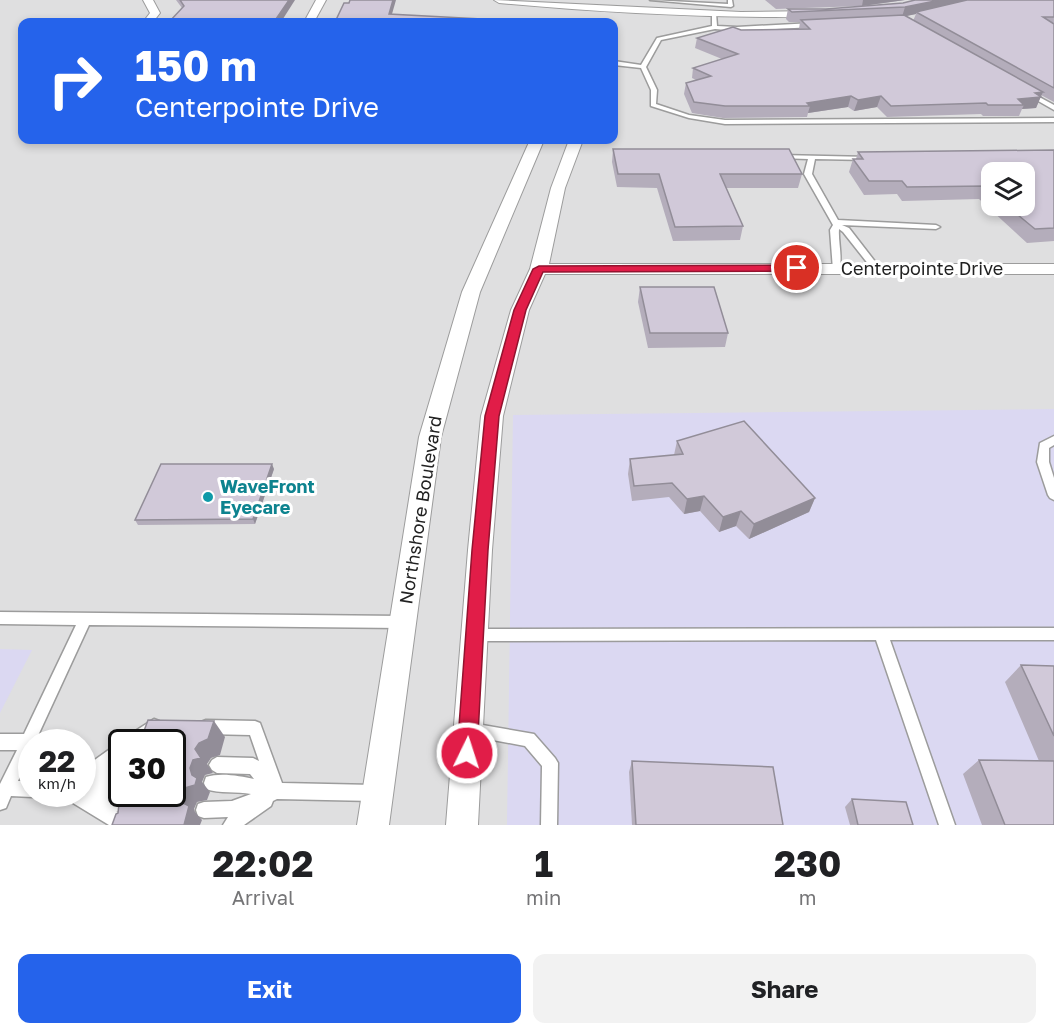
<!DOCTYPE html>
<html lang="en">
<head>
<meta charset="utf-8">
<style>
  :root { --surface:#fff; --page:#f2f2f2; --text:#202124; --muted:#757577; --accent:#2563eb }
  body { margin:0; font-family:"Golos Text",sans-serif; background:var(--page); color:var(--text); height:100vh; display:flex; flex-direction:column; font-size:22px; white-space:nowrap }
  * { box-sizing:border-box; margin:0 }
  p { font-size:20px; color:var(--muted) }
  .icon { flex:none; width:33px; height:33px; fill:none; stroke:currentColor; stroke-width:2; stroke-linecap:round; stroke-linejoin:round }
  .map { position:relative; height:825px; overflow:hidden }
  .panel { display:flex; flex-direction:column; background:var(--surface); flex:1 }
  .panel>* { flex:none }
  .guide { position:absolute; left:18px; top:18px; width:600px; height:126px; border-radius:12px; box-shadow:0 3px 9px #0003; background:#2563eb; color:#fff; overflow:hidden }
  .tools { position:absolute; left:981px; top:162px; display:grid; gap:12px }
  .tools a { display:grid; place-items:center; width:54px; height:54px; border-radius:12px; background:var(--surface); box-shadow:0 3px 9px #0003; font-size:30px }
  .speed { position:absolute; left:18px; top:729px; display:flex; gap:12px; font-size:30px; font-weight:700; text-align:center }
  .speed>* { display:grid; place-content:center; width:78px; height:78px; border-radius:50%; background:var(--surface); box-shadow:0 3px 9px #0003; line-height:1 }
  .speed small { font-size:15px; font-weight:400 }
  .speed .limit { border:3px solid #111; border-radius:9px; background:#fff; color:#111 }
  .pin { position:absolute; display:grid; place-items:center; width:51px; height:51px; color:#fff; margin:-26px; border:3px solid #fff; border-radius:50%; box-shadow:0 2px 6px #0007 }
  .me { position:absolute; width:66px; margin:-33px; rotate:4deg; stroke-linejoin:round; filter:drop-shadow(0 0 4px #0008) }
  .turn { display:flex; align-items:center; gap:21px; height:126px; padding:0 18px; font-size:27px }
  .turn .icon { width:78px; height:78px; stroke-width:2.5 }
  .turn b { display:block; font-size:42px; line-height:51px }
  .eta { display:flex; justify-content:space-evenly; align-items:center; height:102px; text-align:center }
  .eta b { font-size:36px; font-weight:700; line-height:42px }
  .cta { display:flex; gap:12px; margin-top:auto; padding:12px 18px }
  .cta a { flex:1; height:69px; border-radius:12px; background:var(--accent); color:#fff; font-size:24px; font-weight:700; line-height:69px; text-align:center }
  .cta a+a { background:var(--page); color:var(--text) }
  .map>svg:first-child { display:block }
</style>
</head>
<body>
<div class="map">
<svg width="1054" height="825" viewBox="0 0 1054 825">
  <rect width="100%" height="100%" fill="#efe8f2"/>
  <path fill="#dfdfe0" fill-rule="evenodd" d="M0 0H1054V825H0ZM22 22H614V140H22ZM992 172H1024V206H992ZM32 742H82V794H32ZM122 742H172V794H122Z"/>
  <g fill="#dbd8f2">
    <path d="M1054 409V825H507L513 415Z"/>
    <path d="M0 649 32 650 0 713Z"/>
  </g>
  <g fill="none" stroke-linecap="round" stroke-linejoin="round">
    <defs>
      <g id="service">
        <path d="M650 0 728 4V0H732L733 6 731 7Z"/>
        <path d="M714 12 716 13 717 26 737 27 813 23 816 25 813 27 737 31 715 29 661 40 646 67 657 90 656 104 689 115 725 120 1054 118V122L725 124 689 118 651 106V90L641 68 614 65V61L641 65 657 38 712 26V13Z"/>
        <path d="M1028 91 1054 105V110L1026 94 1025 93Z"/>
        <path d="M780 155 870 157V159L868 160 815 159 812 174 838 220 936 225 940 227 936 229 842 225 849 228 880 268 879 270H873L843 232 839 229C838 243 843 257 839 270H833L830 230 833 225 804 174 808 159 778 158 777 157Z"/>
        <path d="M1054 436V445L1049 448V462L1054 478V500L1050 498 1048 495 1037 462 1040 443Z"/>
        <path d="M0 612 402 616 407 618 409 622 407 626 402 628 89 625 35 742H32V751L18 781H32V794L38 795 32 797 11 796 6 808 0 810V784L17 750H0V734H24L76 625 0 624Z"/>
        <path d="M1054 628V640H890L955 825H939L876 640 475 641 470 639 468 635 470 631 475 629Z"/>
        <path d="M154 719 159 721 161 726C154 743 137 742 122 742V759L108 769 122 764V792L108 793 137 801 139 807 137 813 131 815 116 811 130 819 132 825H109L68 800 66 794H82V769L117 744 122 741 123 742 126 737Z"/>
        <path d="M206 720 255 721 260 723 282 783 374 785 380 787 382 793 380 799 374 801 277 799 273 801 271 806 244 825H223L228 817 204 818 198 816 196 810 198 804 204 802 232 801 251 794C237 791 219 794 206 789L204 783 206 777C221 772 240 776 254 779L250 774 217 773 212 770 209 765 212 760 217 757 253 758 259 761 250 735 206 734 201 732 199 727 201 722Z"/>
        <path d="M471 723 534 734 555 758 558 763 557 825H541L542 766 525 746 466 735 464 730 466 725Z"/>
      </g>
      <g id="minor">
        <path d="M143 0H153L160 13 153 22H143L150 13Z"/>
        <path d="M316 0H326L314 22H304Z"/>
        <path d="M494 0 741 12 815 11 820 14 815 17C709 18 604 13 499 3Z"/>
        <path d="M530 140H544L480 292 441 437 389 825H357L419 437 462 292Z"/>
        <path d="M569 140H583L565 188 549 264H1054V274H545L529 310 503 416 492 550 478 825H446L468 550 481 416 511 310 530 269 551 188Z"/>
      </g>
    </defs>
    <use href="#service" stroke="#9c9c9c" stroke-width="3"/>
    <use href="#minor" stroke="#9c9c9c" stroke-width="2"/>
    <use href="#service" fill="#fff" fill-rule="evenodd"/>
    <use href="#minor" fill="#fff" fill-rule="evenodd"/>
  </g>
  <g fill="#b4adbb" fill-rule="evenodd">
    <path d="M176 0H295L182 8Z"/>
    <path d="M765 0H905L862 6 776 9Z"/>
    <path d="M1054 0V102L1041 95 1036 108 1022 109 1019 116H983L981 114 887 117 877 107 854 111 848 107 808 113 807 117 723 118 692 113 684 94 686 83 696 80 692 78 693 68 722 59 695 48 697 38 741 30 799 29 800 22H789L786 19 788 9H826ZM916 14 913 21 905 16Z"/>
    <path d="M613 149 802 174 798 188H726L743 226 740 240 673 241 657 188 617 187 612 162Z"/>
    <path d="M1054 150V241L1027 243 979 199 902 201 897 194 864 195 849 172 853 159H856L858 152ZM992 172 1024 206H992Z"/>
    <path d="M640 287 728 333 725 347 648 348 638 302Z"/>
    <path d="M677 441 815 498 809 512 749 539 736 526 719 532 700 511 684 514 669 497 632 501 628 474 630 459 674 455Z"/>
    <path d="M274 469 255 524 138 525 135 520Z"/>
    <path d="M1021 665 1054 666V825H982L963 774 979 760 1039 761 1005 682Z"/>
    <path d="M632 761 783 825H632L629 772Z"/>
    <path d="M852 799 913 825H850L845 807Z"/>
  </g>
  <g fill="#928d98">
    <path d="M289 0H295L281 22H274Z"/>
    <path d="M393 0H396L390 21 389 14Z"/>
    <path d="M863 0H905L862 6Z"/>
    <path d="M940 0H983L916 12V14L902 17 905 7Z"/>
    <path d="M1043 92 1036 108 1022 109 1024 105 1018 99 1035 93Z"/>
    <path d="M851 96 848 107 808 113 810 106 807 103Z"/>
    <path d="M881 96 877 107 854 111 858 100Z"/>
    <path d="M272 464 274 469 255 524 253 519Z"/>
    <path d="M704 496 700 511 684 514 687 499Z"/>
    <path d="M815 498 809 512 749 539 754 524Z"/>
    <path d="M741 511 736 526 719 532 723 517Z"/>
    <path d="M214 721 225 737 220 755 211 758 207 764 213 773 205 775 202 782 210 792 207 800 197 802 194 809 195 812 202 820 200 825H184L183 803 181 795 192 775 190 768 195 749Z"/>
  </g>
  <g fill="#d1c9d9" stroke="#928d98" stroke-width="1.5">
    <path d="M180 0H289L274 22H169L184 6Z"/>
    <path d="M350 0H393L389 14 537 22H335L344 3H349Z"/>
    <path d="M915 0H940L905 7 792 12 788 9H826L903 3Z"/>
    <path d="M967 0H1054V17H1043L1054 24V88L916 12Z"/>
    <path d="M904 15 1043 92 1035 93 1041 97 1018 99 1024 105H988L986 103 891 106 881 96 858 100 851 96 807 103 810 106H725L694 102 686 83 711 76 693 68 738 54 697 38 733 27 741 30 810 29 801 20Z"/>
    <path d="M613 149H789L802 174H720L743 226 675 227 659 174H618Z"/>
    <path d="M1054 150V228L1035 229 1007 206H1024V172H992V191L985 186 907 187 902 181H869L853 159H863L858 152Z"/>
    <path d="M640 287H714L728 333H650Z"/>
    <path d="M744 421 815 498 754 524 741 511 723 517 704 496 687 499 672 483 634 486 630 459 683 454 677 441Z"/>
    <path d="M161 464H272L253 519 135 520Z"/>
    <path d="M1021 665 1054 666V736Z"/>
    <path d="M148 720 214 721 208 739 199 743 195 749 201 758 193 760 190 768 192 775 197 778 195 785 185 788 181 795 183 803 189 806 184 825H112L116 814 118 813 119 804 130 802 133 794H172V742H140Z"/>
    <path d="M979 760 1054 761V825H1005Z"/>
    <path d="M632 761 773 767 783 825H636Z"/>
    <path d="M852 799 906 802 913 825H858Z"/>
  </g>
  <path fill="#e11d48" stroke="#92132f" stroke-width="1.5" d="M797 265 801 266V271L543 272 526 310 499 416 488 550 477 753 474 760 467 763 460 760 457 753 472 550 485 416 514 310 533 269 539 266Z"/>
  <circle fill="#0f9aa8" stroke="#fff" stroke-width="2" cx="208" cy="497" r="6"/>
  <g text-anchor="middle" stroke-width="6" stroke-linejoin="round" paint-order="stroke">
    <g font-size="18" fill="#222" stroke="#fff">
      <text x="922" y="275">Centerpointe Drive</text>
      <text transform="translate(421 510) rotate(-81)" y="6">Northshore Boulevard</text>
    </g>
    <g font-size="18" font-weight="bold" fill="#0d838f" stroke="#fff" text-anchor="start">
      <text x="220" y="493">WaveFront<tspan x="220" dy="21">Eyecare</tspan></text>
    </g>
  </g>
</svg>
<div class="tools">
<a><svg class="icon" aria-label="layers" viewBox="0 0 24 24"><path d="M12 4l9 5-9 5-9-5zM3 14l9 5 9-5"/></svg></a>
</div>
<div class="speed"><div>22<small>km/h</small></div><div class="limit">30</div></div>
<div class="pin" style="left:797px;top:268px;background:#d93025"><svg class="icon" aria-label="arrive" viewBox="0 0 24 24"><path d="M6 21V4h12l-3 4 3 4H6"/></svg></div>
<svg class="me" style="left:467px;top:753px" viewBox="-20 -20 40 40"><circle r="17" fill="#e11d48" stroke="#fff" stroke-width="3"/><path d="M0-11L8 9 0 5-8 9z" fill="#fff"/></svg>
<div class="guide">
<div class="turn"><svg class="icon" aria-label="right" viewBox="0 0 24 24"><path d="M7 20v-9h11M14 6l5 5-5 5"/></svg><div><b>150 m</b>Centerpointe Drive</div></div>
</div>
</div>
<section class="panel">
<div class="eta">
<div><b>22:02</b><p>Arrival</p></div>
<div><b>1</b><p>min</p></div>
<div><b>230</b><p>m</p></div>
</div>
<div class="cta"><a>Exit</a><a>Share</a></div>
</section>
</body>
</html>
